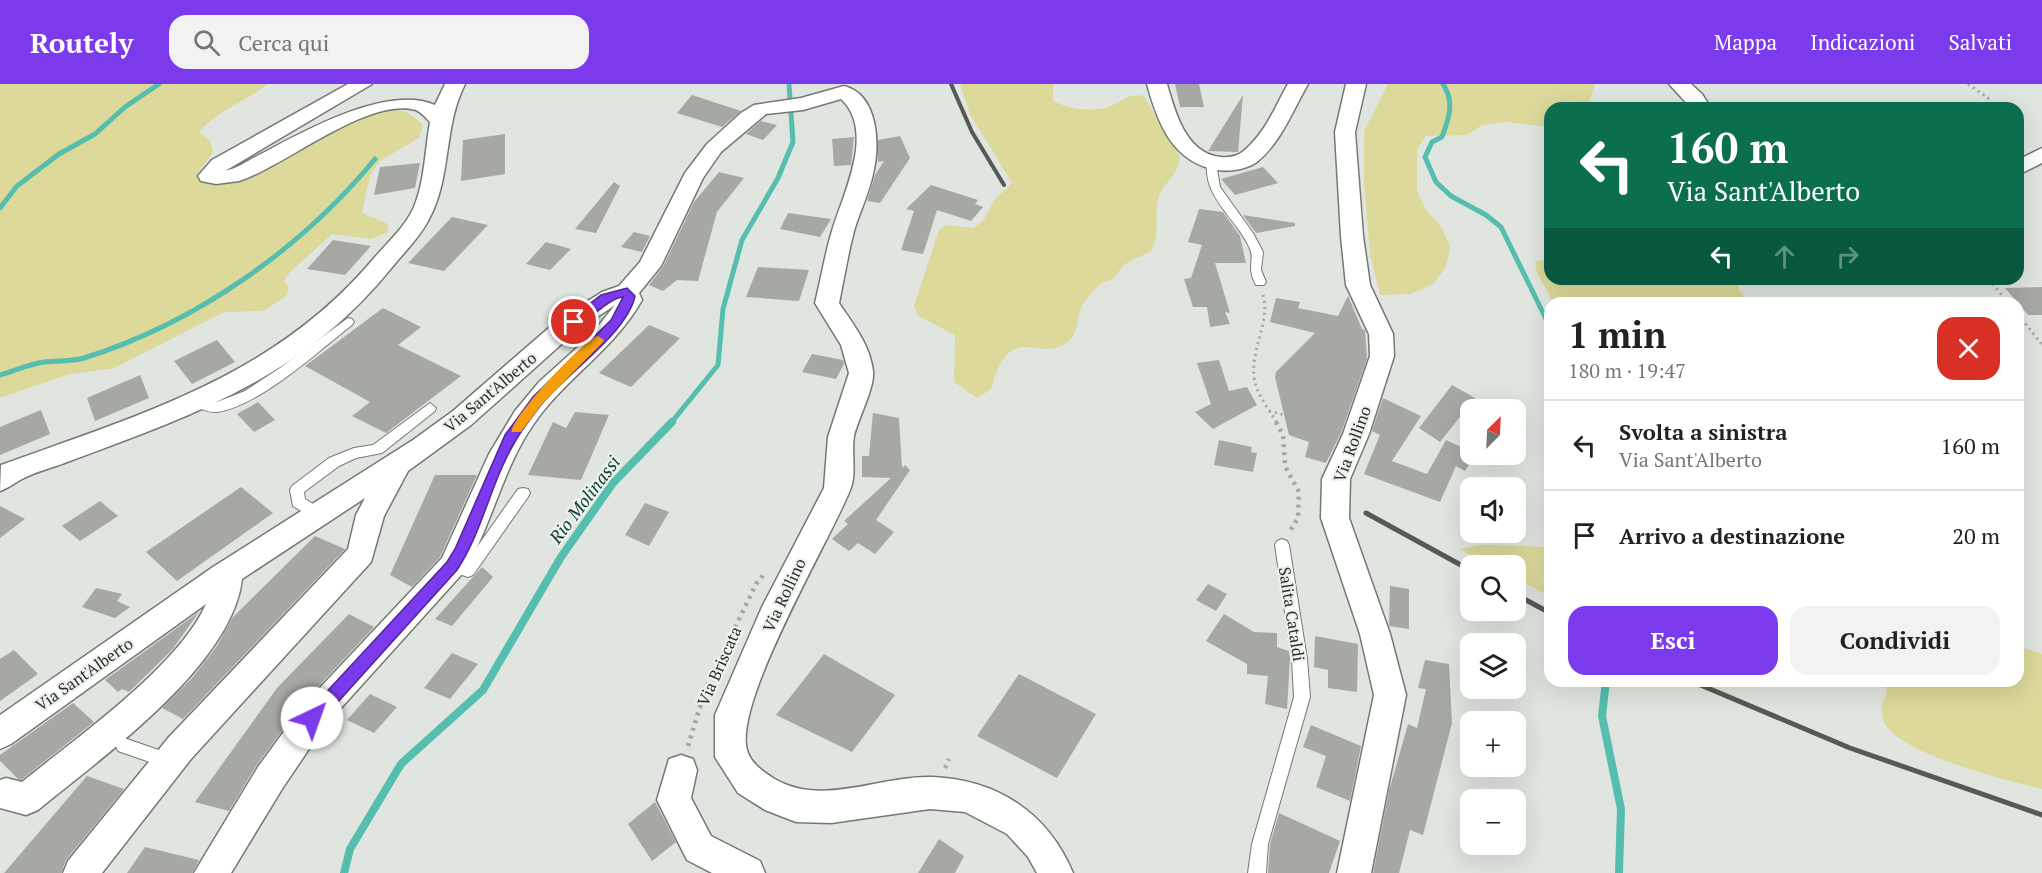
<!DOCTYPE html>
<html lang="it">
<head>
<meta charset="utf-8">
<style>
  :root { --surface:#fff; --page:#f2f2f2; --text:#222; --muted:#767676; --line:#e0e0e0; --accent:#7c3aed }
  body { margin:0; font-family:"PT Serif",serif; background:var(--page); color:var(--text); height:100vh; display:flex; flex-direction:column; font-size:22px; white-space:nowrap }
  * { box-sizing:border-box; margin:0 }
  p { font-size:20px; color:var(--muted) }
  .icon { flex:none; width:33px; height:33px; fill:none; stroke:currentColor; stroke-width:2; stroke-linecap:round; stroke-linejoin:round }
  .map { position:relative; flex:1; overflow:hidden }
  .side { position:absolute; left:1544px; top:213px; width:480px; height:390px; display:flex; flex-direction:column; background:var(--surface); border-radius:18px; box-shadow:0 6px 24px #0002 }
  .side>* { flex:none }
  .hud { position:absolute; left:1544px; top:18px; width:480px; height:183px; border-radius:18px; box-shadow:0 6px 24px #0002; background:#0b6e4f; color:#fff; overflow:hidden }
  .needle { width:39px; rotate:24deg }
  .tools { position:absolute; left:1460px; top:315px; display:grid; gap:12px }
  .tools a { display:grid; place-items:center; width:66px; height:66px; border-radius:12px; background:var(--surface); box-shadow:0 6px 24px #0002; font-size:30px }
  .pin { position:absolute; display:grid; place-items:center; width:51px; height:51px; color:#fff; margin:-26px; border:3px solid #fff; border-radius:50%; box-shadow:0 2px 6px #0007 }
  .me { position:absolute; width:66px; margin:-33px; rotate:42deg; stroke-linejoin:round; filter:drop-shadow(0 0 4px #0008) }
  .turn { display:flex; align-items:center; gap:21px; height:126px; padding:0 24px; font-size:27px }
  .turn .icon { width:78px; height:78px; stroke-width:2.5 }
  .turn b { display:block; font-size:42px; line-height:51px }
  .lanes { display:flex; align-items:center; height:57px; padding:0 24px; background:#0003; justify-content:center; gap:30px; direction:ltr }
  .lanes .off { opacity:.35 }
  .round { display:grid; place-items:center; flex:none; width:63px; height:63px; border-radius:18px; background:var(--page) }
  .head { display:flex; align-items:center; justify-content:space-between; height:102px; padding:0 24px }
  h1 { font-size:36px; font-weight:700; line-height:45px }
  .action { display:flex; gap:12px; margin-top:auto; padding:12px 24px }
  .action a { flex:1; height:69px; border-radius:18px; background:var(--accent); color:#fff; font-size:24px; font-weight:700; line-height:69px; text-align:center }
  .action a+a { background:var(--page); color:var(--text) }
  ul { padding:0; list-style:none }
  li { display:flex; align-items:center; gap:18px; height:90px; padding:0 24px; border-top:2px solid var(--line) }
  li div { flex:1 }
  li b { display:block; font-size:22px }
  li em { font-style:normal }
  header { display:flex; align-items:center; gap:36px; box-sizing:border-box; height:84px; padding:0 30px; background:var(--accent); color:#fff }
  header strong { font-size:28px }
  nav { display:flex; gap:33px; margin-inline-start:auto; font-size:21px }
  .search { width:420px; height:54px; background:var(--page); display:flex; align-items:center; gap:15px; box-sizing:border-box; padding:0 21px; border-radius:18px; color:var(--muted); font-size:22px }
  .map>svg:first-child { display:block }
</style>
</head>
<body>
<header>
<strong>Routely</strong>
<div class="search"><svg class="icon" aria-label="search" viewBox="0 0 24 24"><circle cx="10" cy="10" r="6"/><path d="M15 15l6 6"/></svg>Cerca qui</div>
<nav><a>Mappa</a><a>Indicazioni</a><a>Salvati</a></nav>
</header>
<div class="map">
<svg width="2042" height="789" viewBox="0 0 2042 789">
  <rect width="100%" height="100%" fill="#e0e5df"/>
  <g fill="#dcd99b">
    <path d="M0 0H268C247 16 215 28 199 48L210 57 213 68 198 89 202 94 235 97 366 32C392 23 403 21 423 41L419 54 380 77 370 91 362 129 388 140V148L371 155 332 150 290 188 284 197 289 204 286 212 264 227 224 228 114 284 66 291 0 314Z"/>
    <path d="M960 0H1053V16C1066 26 1098 29 1113 21 1127 15 1126 10 1144 12L1180 73C1180 88 1166 97 1160 110 1152 129 1162 146 1151 167 1143 172 1134 174 1127 179 1120 184 1119 188 1114 193 1111 197 1106 197 1102 199 1096 203 1090 211 1086 216 1075 228 1081 247 1068 258 1038 281 1010 233 991 305L977 314 954 298 955 251 918 232 914 222 939 146 946 141 973 144 983 137 995 115 1012 99 970 30Z"/>
    <path d="M1388 0H1595L1587 24H1550L1549 43 1507 38 1482 41 1467 51 1426 52 1417 65V107L1426 126 1442 144 1450 163 1446 183 1433 200 1411 210 1380 211 1370 170 1364 98V47Z"/>
    <path d="M1547 175H1549L1550 195H1738L1739 206 1749 219H1705L1685 214 1674 219H1553C1548 204 1536 195 1535 178Z"/>
    <path d="M1483 461 1549 463V512L1515 494V482L1491 481 1459 465Z"/>
    <path d="M2018 562 2042 570V705C2006 696 1903 671 1885 640 1882 635 1882 627 1881 622L1887 609 1884 597H2018Z"/>
  </g>
  <g fill="none" stroke-linecap="round" stroke-linejoin="round">
    <g stroke="#55beae" stroke-width="5">
      <path d="M1443 0C1455 18 1449 34 1442 53L1432 58 1425 73 1436 98 1451 112 1486 131 1501 143 1550 243"/>
      <path d="M0 124 17 102 59 70 95 50 125 23 159 0"/>
      <path d="M0 291C14 287 29 280 44 278 58 276 71 278 84 274 196 239 301 165 375 75"/>
      <path d="M671 339 718 281 723 225 742 156 778 94 793 58 789 0"/>
    </g>
    <g stroke="#55beae" stroke-width="8">
      <path d="M1606 597 1602 632 1621 725 1619 789"/>
      <path d="M344 789 350 765 401 680 483 606 561 473 613 399 672 338"/>
    </g>
  </g>
  <g fill="#a6a9a3">
    <path d="M1175 0H1199L1204 23H1180Z"/>
    <path d="M692 11 741 27 722 43 677 29Z"/>
    <path d="M1243 11 1238 68 1208 67Z"/>
    <path d="M761 37 777 41 763 56 746 50Z"/>
    <path d="M505 50V90L461 97 463 56Z"/>
    <path d="M900 52 910 74 880 119 867 117 875 91 884 77 878 78V56Z"/>
    <path d="M854 53 851 81 834 82 832 55Z"/>
    <path d="M420 79 415 104 374 111 380 83Z"/>
    <path d="M1263 83 1278 99 1235 111 1221 95Z"/>
    <path d="M719 88 744 94 717 128 698 197 677 196 663 207 649 201 663 183 694 118Z"/>
    <path d="M614 98 620 102 596 149 575 145Z"/>
    <path d="M931 101 978 116 975 120 983 123 971 137 937 126 923 170 901 166 914 127 906 125Z"/>
    <path d="M1199 125 1223 128 1240 152 1246 179H1215L1230 229 1225 228 1230 240 1210 243 1207 223H1193L1184 195 1191 194 1202 161 1188 158Z"/>
    <path d="M788 129 831 135 820 153 780 145Z"/>
    <path d="M1243 131 1295 139V142L1256 149Z"/>
    <path d="M452 133 488 141 444 187 408 179Z"/>
    <path d="M634 148 650 152 642 168 621 163Z"/>
    <path d="M333 156 371 162 345 191 307 185Z"/>
    <path d="M546 158 571 165 550 186 526 180Z"/>
    <path d="M758 183 809 186 799 217 746 213Z"/>
    <path d="M2042 203V231H2028L2005 204Z"/>
    <path d="M1348 212 1362 245 1365 246 1367 275 1341 349 1326 379 1305 373 1309 358 1289 351 1275 293 1276 288 1315 249 1270 238 1276 214 1300 218 1298 224 1338 232Z"/>
    <path d="M383 224 421 243 398 261 461 292 386 349 352 332 370 318 305 282Z"/>
    <path d="M649 241 680 254 631 303 599 289Z"/>
    <path d="M217 256 235 278 192 300 174 277Z"/>
    <path d="M812 270 843 276 844 280 836 295 802 288Z"/>
    <path d="M1219 276 1229 307 1247 303 1257 321 1213 345 1195 328 1211 320 1197 279Z"/>
    <path d="M140 291 149 314 95 337 87 314Z"/>
    <path d="M1452 301 1475 314 1440 358 1419 344Z"/>
    <path d="M1383 314 1421 332 1392 377 1427 390 1446 356 1470 367V370H1476L1465 387 1456 382 1440 418 1364 390 1380 351 1372 347Z"/>
    <path d="M258 318 275 336 254 348 237 330Z"/>
    <path d="M41 326 50 350 0 371V343Z"/>
    <path d="M575 328 609 331 581 396 528 391 553 338 566 344Z"/>
    <path d="M873 329 899 334 902 384 905 381 910 386 876 436 894 448 875 470 858 459 849 467 832 455 848 440 844 437 891 394 862 393V372H869Z"/>
    <path d="M1219 356 1252 363 1251 368 1257 369 1253 388 1214 381Z"/>
    <path d="M435 391H477L440 473 412 503 390 491Z"/>
    <path d="M241 403 273 429 177 497 146 468Z"/>
    <path d="M100 417 118 432 80 457 62 442Z"/>
    <path d="M645 419 669 428 649 462 625 451Z"/>
    <path d="M0 422 25 435 0 454Z"/>
    <path d="M315 452 345 465 183 635 162 624 192 594 217 562 233 533Z"/>
    <path d="M482 483 493 493 452 542 435 535Z"/>
    <path d="M1208 500 1227 510 1216 527 1196 516Z"/>
    <path d="M1390 502 1409 505V545L1389 542Z"/>
    <path d="M96 504 122 510 117 517 130 523 115 534 82 523Z"/>
    <path d="M199 528 172 566 129 608 122 605 118 608 105 596Z"/>
    <path d="M349 530 374 543 299 623 256 682 229 727 195 718 277 604Z"/>
    <path d="M1224 530 1254 548 1277 549V563L1289 567 1290 575 1287 625 1265 620 1268 592 1247 590V580L1206 557Z"/>
    <path d="M1315 552 1358 560 1357 608 1328 604V586L1314 583Z"/>
    <path d="M14 566 38 590 0 617V575Z"/>
    <path d="M452 569 478 580 450 615 424 604Z"/>
    <path d="M824 570 895 611 852 668 776 631Z"/>
    <path d="M1425 576 1449 580 1452 639 1423 751 1410 746 1399 789H1373L1389 707 1408 640 1417 644 1426 605 1418 604Z"/>
    <path d="M1019 590 1096 630 1057 694 977 652Z"/>
    <path d="M370 610 397 623 374 649 347 636Z"/>
    <path d="M73 619 94 638 21 696 18 695 0 677V671Z"/>
    <path d="M1311 641 1361 662 1350 717 1316 703 1326 672 1303 663Z"/>
    <path d="M87 692 124 705 66 776 61 789H4Z"/>
    <path d="M655 718 676 758 652 777 628 740Z"/>
    <path d="M1279 729 1340 757 1329 789H1268L1270 760Z"/>
    <path d="M939 755 964 772 955 789H918Z"/>
    <path d="M145 763 199 776 192 789H127Z"/>
  </g>
  <g fill="none" stroke-linecap="round" stroke-linejoin="round">
    <defs>
      <g id="service">
        <path d="M1211 76 1216 79 1220 103 1253 149 1263 168 1261 186 1266 198 1264 201H1256C1246 183 1255 177 1250 165 1241 143 1217 123 1210 102 1207 95 1207 86 1206 79Z"/>
        <path d="M348 234 352 235 354 238 352 241C317 268 261 321 217 328 209 329 199 324 190 321L189 318 195 313 217 318 245 307 280 284Z"/>
        <path d="M430 319 436 324 435 327 382 369 356 374 339 382 304 408 305 415 323 426 325 430 323 434H313L293 422 290 406 292 402 329 374 354 364 373 361Z"/>
        <path d="M523 404 528 405 530 409 528 413 473 491 468 493 447 486 445 482 447 478 452 476 465 480 518 405Z"/>
        <path d="M1282 455 1287 457 1289 461 1307 575 1310 613 1268 760 1266 789H1248L1252 760 1294 613 1292 575 1275 461 1277 457Z"/>
        <path d="M124 654 176 672 178 677 176 682 170 685 118 667 116 662 118 657Z"/>
      </g>
      <g id="minor">
        <path d="M348 0H372L225 87C239 84 250 75 263 69 304 47 388 0 435 21L445 0H465C443 43 452 93 429 135 420 153 406 166 393 182 305 292 195 331 67 378 52 384 34 388 20 396 13 400 8 404 0 407L1 381C142 330 276 292 375 173 389 157 405 143 414 123 425 96 425 65 430 38 426 34 421 28 416 26 368 12 284 83 239 97L216 100 201 97 198 92 212 76Z"/>
        <path d="M1147 0H1167C1175 28 1186 70 1221 73 1233 74 1241 71 1249 62 1267 45 1276 21 1288 0H1308C1293 26 1281 58 1258 77 1248 85 1231 88 1218 86 1173 79 1158 40 1147 0Z"/>
        <path d="M1346 0H1366L1355 48 1363 152 1370 201 1393 250 1394 272 1369 350 1350 395 1349 434 1390 550 1406 611 1371 789H1337L1374 611 1360 550 1321 434 1322 395 1343 350 1370 272 1369 250 1346 201 1341 152 1335 48Z"/>
        <path d="M1669 0H1691L1702 10 1711 24H1691Z"/>
        <path d="M844 2C879 11 880 62 873 90 869 109 860 127 854 147 848 170 844 195 839 219 853 240 870 261 873 287 875 303 858 335 854 352 851 369 857 390 850 406 831 455 729 625 748 669 752 680 764 688 773 694 822 724 880 691 933 693 998 696 1048 729 1073 789H1037L1028 773 1007 750 965 728 930 725 831 739 796 738 765 726 738 709 715 673V631L762 523 824 404 828 353 849 289 841 261 815 219C821 195 825 170 832 147 843 110 876 47 841 15L803 26 766 30 721 68 703 94 661 182 639 209 642 216C614 266 565 294 533 341 501 387 492 444 462 490L323 644 282 705 231 789H194L258 683 301 624 442 474 489 370 515 327 539 298 591 251 615 221 575 248 471 341 408 387 384 432 371 478 191 675 102 789H63L68 777 169 653 348 465 356 431 365 414 242 495C232 582 102 673 38 726L26 731 0 724V696L6 694 22 698C75 655 179 582 206 520L11 660 0 665V631L213 483 413 356 453 327 558 236 602 208 619 202 640 178 685 89 707 60 741 29 754 21 801 14Z"/>
        <path d="M2042 64V79L2018 91V76Z"/>
        <path d="M681 671 693 675 697 686 691 714 711 752 760 777 765 789H712L687 776 657 716 669 675Z"/>
      </g>
    </defs>
    <use href="#service" stroke="#747974" stroke-width="2"/>
    <use href="#minor" stroke="#747974" stroke-width="3"/>
    <g stroke="#a4a8a4" stroke-width="3" stroke-dasharray="2 4" stroke-linecap="butt">
      <path d="M1968 0 1988 14V24"/>
      <path d="M1989 195 2008 219"/>
      <path d="M1263 211C1271 239 1248 269 1255 298 1258 312 1270 327 1277 339"/>
      <path d="M2018 230 2042 261"/>
      <path d="M1269 327 1316 339"/>
    </g>
    <g stroke="#a4a8a4" stroke-width="4.5" stroke-dasharray="3 5" stroke-linecap="butt">
      <path d="M1276 338 1283 351 1285 382 1299 408 1298 434 1290 447"/>
      <path d="M1311 338 1335 344"/>
      <path d="M688 662 705 606 756 500 765 489"/>
      <path d="M945 684 949 675"/>
    </g>
    <use href="#service" fill="#fff" fill-rule="evenodd"/>
    <use href="#minor" fill="#fff" fill-rule="evenodd"/>
    <path stroke="#565956" stroke-width="4" d="M951 0 972 48 1004 101"/>
    <g stroke="#565956" stroke-width="5">
      <path d="M1366 429 1470 486"/>
      <path d="M1515 510 1550 529"/>
      <path d="M1691 597 1850 664 2042 731"/>
    </g>
  </g>
  <path fill="#7c3aed" stroke="#51269a" stroke-width="1.5" d="M627 204 635 212C627 250 565 290 540 322 532 333 523 344 516 356 491 397 483 447 457 486L318 640 312 642 307 640 304 634 307 629 447 478 455 465 505 351 533 313 611 236 623 213C604 215 586 244 570 241V235L601 211Z"/>
  <path fill="#f59e0b" d="M598 252 604 256 602 259 542 320 521 348H512C508 337 583 256 598 252Z"/>
  <g text-anchor="middle" stroke-width="4.5" stroke-linejoin="round" paint-order="stroke">
    <g font-size="16" fill="#2c2e2c" stroke="#edf2ec">
      <text transform="translate(490 308) rotate(-40)" y="6">Via Sant'Alberto</text>
      <text transform="translate(1352 360) rotate(-70)" y="6">Via Rollino</text>
      <text transform="translate(784 511) rotate(-65)" y="6">Via Rollino</text>
      <text transform="translate(1292 530) rotate(81)" y="6">Salita Cataldi</text>
      <text transform="translate(719 582) rotate(-66)" y="6">Via Briscata</text>
      <text transform="translate(84 590) rotate(-35)" y="6">Via Sant'Alberto</text>
    </g>
    <g font-size="18" font-style="italic" fill="#0a3c35" stroke="#edf2ec">
      <text transform="translate(585 416) rotate(-53)" y="6">Rio Molinassi</text>
    </g>
  </g>
</svg>
<div class="tools">
<a><svg class="needle" viewBox="-14 -14 28 28"><path d="M0-13l5 13h-10z" fill="#e53935"/><path d="M0 13l5-13h-10z" fill="#767676"/></svg></a>
<a><svg class="icon" aria-label="sound" viewBox="0 0 24 24"><path d="M4 9h4l5-4v14l-5-4H4zM17 9q2 3 0 6"/></svg></a>
<a><svg class="icon" aria-label="search" viewBox="0 0 24 24"><circle cx="10" cy="10" r="6"/><path d="M15 15l6 6"/></svg></a>
<a><svg class="icon" aria-label="layers" viewBox="0 0 24 24"><path d="M12 4l9 5-9 5-9-5zM3 14l9 5 9-5"/></svg></a>
<a>+</a>
<a>−</a>
</div>
<div class="pin" style="left:574px;top:238px;background:#d93025"><svg class="icon" aria-label="arrive" viewBox="0 0 24 24"><path d="M6 21V4h12l-3 4 3 4H6"/></svg></div>
<svg class="me" style="left:312px;top:634px" viewBox="-20 -20 40 40"><circle r="19" fill="#fff"/><path d="M0-13L10 11 0 6-10 11z" fill="#7c3aed"/></svg>
<div class="hud">
<div class="turn"><svg class="icon" aria-label="left" viewBox="0 0 24 24"><path d="M17 20v-9H6M10 6l-5 5 5 5"/></svg><div><b>160 m</b>Via Sant'Alberto</div></div>
<div class="lanes"><svg class="icon" aria-label="left" viewBox="0 0 24 24"><path d="M17 20v-9H6M10 6l-5 5 5 5"/></svg><svg class="icon off" aria-label="ahead" viewBox="0 0 24 24"><path d="M12 20V5M6 11l6-6 6 6"/></svg><svg class="icon off" aria-label="right" viewBox="0 0 24 24"><path d="M7 20v-9h11M14 6l5 5-5 5"/></svg></div>
</div>
<section class="side">
<div class="head"><div><h1>1 min</h1><p>180 m · 19:47</p></div><a class="round" style="background:#d93025;color:#fff"><svg class="icon" aria-label="close" viewBox="0 0 24 24"><path d="M6 6l12 12M18 6L6 18"/></svg></a></div>
<ul>
<li><svg class="icon" aria-label="left" viewBox="0 0 24 24"><path d="M17 20v-9H6M10 6l-5 5 5 5"/></svg><div><b>Svolta a sinistra</b><p>Via Sant'Alberto</p></div><em>160 m</em></li>
<li><svg class="icon" aria-label="arrive" viewBox="0 0 24 24"><path d="M6 21V4h12l-3 4 3 4H6"/></svg><div><b>Arrivo a destinazione</b></div><em>20 m</em></li>
</ul>
<div class="action"><a>Esci</a><a>Condividi</a></div>
</section>
</div>
</body>
</html>
